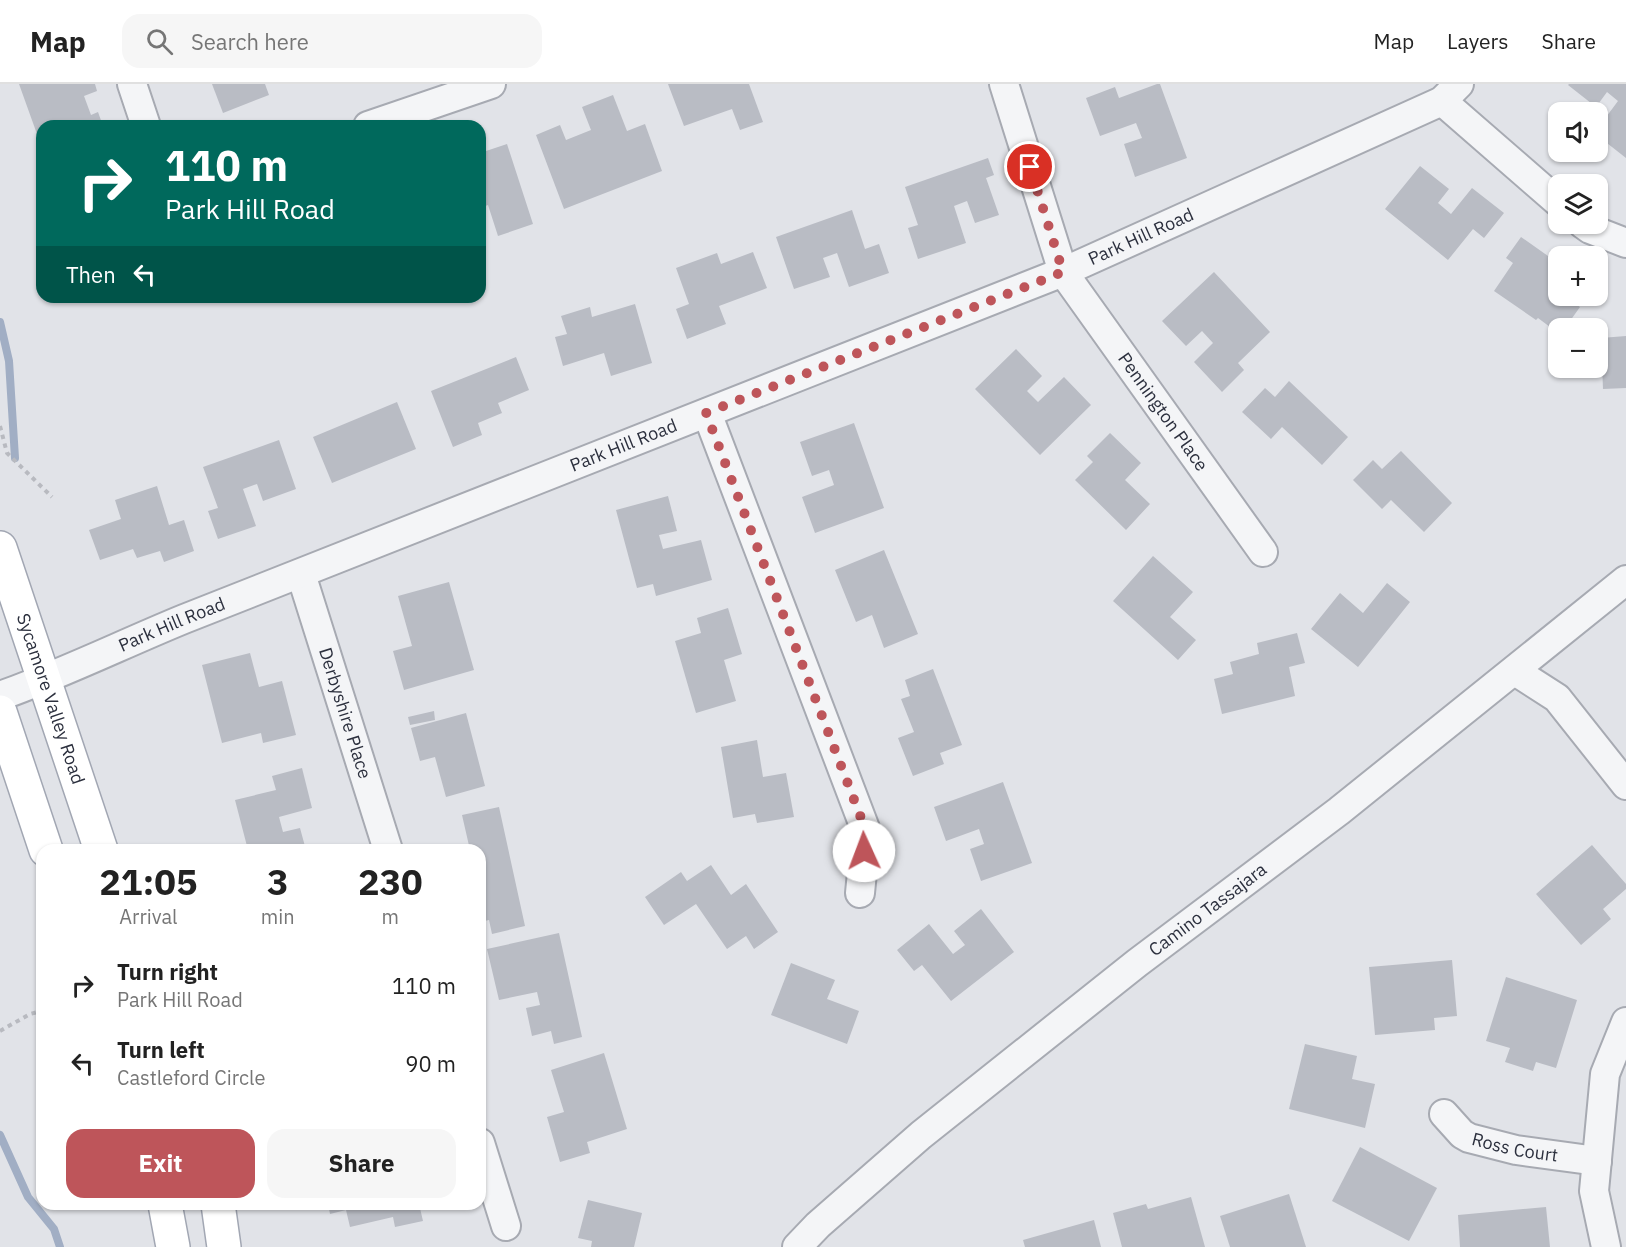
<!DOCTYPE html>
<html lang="en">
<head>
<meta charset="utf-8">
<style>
  :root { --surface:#fff; --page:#f6f6f6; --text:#222; --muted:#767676; --line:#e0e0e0; --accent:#be555a }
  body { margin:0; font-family:"IBM Plex Sans",sans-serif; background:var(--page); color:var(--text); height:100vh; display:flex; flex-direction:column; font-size:22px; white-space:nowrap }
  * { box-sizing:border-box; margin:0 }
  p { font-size:20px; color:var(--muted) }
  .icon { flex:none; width:33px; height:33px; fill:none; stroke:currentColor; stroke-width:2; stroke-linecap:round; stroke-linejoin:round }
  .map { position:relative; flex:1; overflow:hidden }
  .side { position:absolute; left:36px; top:760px; width:450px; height:366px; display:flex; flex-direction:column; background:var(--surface); border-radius:18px; box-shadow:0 2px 4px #0004 }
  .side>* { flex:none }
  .guide { position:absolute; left:36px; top:36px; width:450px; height:183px; border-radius:18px; box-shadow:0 2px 4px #0004; background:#00695c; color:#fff; overflow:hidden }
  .fabs { position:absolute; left:1548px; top:18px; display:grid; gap:12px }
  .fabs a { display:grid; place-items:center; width:60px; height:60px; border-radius:12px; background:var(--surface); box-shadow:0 2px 4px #0004; font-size:30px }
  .pin { position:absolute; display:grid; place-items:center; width:51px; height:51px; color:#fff; margin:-26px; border:3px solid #fff; border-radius:50%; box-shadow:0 2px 6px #0007 }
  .me { position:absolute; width:66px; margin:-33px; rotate:358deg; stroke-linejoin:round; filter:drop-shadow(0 0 4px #0008) }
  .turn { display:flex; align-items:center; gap:21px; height:126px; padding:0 30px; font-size:27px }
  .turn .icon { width:78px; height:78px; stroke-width:2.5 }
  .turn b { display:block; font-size:42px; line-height:51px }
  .then { display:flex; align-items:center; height:57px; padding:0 30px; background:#0003; gap:12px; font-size:22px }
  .eta { display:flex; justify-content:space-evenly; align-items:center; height:102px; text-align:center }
  .eta b { font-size:36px; font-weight:800; line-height:42px }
  .cta { display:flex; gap:12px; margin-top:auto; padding:12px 30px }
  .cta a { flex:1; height:69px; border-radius:18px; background:var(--accent); color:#fff; font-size:24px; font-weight:800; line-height:69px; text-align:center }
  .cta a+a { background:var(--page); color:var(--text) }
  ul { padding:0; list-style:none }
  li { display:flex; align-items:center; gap:18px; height:78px; padding:0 30px }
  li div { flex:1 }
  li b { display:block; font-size:22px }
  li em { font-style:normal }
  header { display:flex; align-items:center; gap:36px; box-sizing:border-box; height:84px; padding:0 30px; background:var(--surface); border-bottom:2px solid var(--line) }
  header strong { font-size:28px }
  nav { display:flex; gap:33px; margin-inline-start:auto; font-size:21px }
  .search { width:420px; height:54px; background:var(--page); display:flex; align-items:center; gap:15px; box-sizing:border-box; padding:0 21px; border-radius:18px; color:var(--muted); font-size:22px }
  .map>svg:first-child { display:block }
</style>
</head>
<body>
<header>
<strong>Map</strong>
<div class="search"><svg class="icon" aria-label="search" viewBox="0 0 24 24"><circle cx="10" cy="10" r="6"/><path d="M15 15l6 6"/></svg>Search here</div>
<nav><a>Map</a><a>Layers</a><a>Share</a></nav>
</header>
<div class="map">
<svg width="1626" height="1163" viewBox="0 0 1626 1163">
  <rect width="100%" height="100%" fill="#e1e3e8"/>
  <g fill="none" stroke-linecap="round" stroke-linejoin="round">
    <g stroke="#a1aec4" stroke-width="8">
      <path d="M0 238 9 277 15 374"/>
      <path d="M0 1051 28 1113 54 1145 60 1163"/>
    </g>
  </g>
  <g fill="#b9bcc4">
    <path d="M19 0H95L97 7 84 12 91 31 98 28 103 42H42V64Z"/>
    <path d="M212 0H265L269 11 223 29Z"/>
    <path d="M668 0H749L763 38 740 46 732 25 684 42Z"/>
    <path d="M1157 0H1160L1187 74 1135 93 1124 60 1142 54 1136 39 1100 52 1086 14 1115 3 1119 14Z"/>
    <path d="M1569 0H1626V74L1598 52V44L1618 17 1607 8 1596 23 1568 1Z"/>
    <path d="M613 11 627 47 645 40 662 87 564 125 536 51 560 41 566 56 591 46 582 23Z"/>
    <path d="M507 60 533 140 498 152 488 121 480 124V69Z"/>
    <path d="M988 74 994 91 986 94 999 131 975 139 967 117 954 122 966 159 918 175 908 144 918 141 905 103Z"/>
    <path d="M1420 82 1449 105 1438 119 1451 130 1472 104 1504 129 1484 154 1473 145 1448 176 1385 125Z"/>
    <path d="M852 126 865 165 879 160 889 189 849 203 837 169 823 174 830 193 794 205 776 153Z"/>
    <path d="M1521 153 1558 179V196L1553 204 1558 207V212H1564L1580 223 1565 244H1558V249L1538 234 1536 236 1494 207 1513 179 1506 174Z"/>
    <path d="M753 168 767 204 719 222 726 240 687 255 676 225 689 220 676 184 717 169 721 180Z"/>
    <path d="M1214 188 1270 248 1238 279 1244 286 1222 308 1194 278 1213 259 1202 247 1186 262 1162 237Z"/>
    <path d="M635 220 652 279 611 292 604 269 563 282 555 253 567 250 561 232 590 223 592 233Z"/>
    <path d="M1626 252V304L1603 305 1601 254Z"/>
    <path d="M1016 265 1042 292 1027 307 1038 318 1064 293 1091 321 1040 371 975 305Z"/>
    <path d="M516 273 529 306 498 319 502 329 478 339 482 351 453 363 431 307Z"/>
    <path d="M1289 297 1348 353 1322 381 1282 343 1271 355 1242 328 1265 304 1275 313Z"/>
    <path d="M397 318 416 365 332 399 313 353Z"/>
    <path d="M854 339 884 424 815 449 802 413 834 401 829 386 812 392 800 358Z"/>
    <path d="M1110 349 1141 379 1125 396 1150 420 1126 446 1075 396 1093 378 1087 372Z"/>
    <path d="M279 356 296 405 263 417 257 400 243 405 256 442 218 455 208 427 218 424 203 383Z"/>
    <path d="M1401 367 1452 419 1424 448 1391 416 1382 425 1353 396 1373 376 1382 385Z"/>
    <path d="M157 402 169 441 184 436 194 467 164 478 160 467 137 474 133 465 100 476 89 446 121 435 115 416Z"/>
    <path d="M668 412 677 447 659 451 663 465 701 456 712 496 656 512 653 500 637 504 616 426Z"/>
    <path d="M884 466 918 550 884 564 872 531 856 538 835 486Z"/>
    <path d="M1153 472 1193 508 1170 533 1196 556 1178 576 1113 517Z"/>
    <path d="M449 498 474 586 404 606 393 567 412 562 398 512Z"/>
    <path d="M1387 499 1410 518 1358 583 1311 545 1340 509 1363 529Z"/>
    <path d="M728 524 742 570 724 576 736 617 696 629 675 557 701 549 697 534Z"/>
    <path d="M1297 549 1305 579 1289 583 1295 612 1222 630 1214 595 1233 590 1230 578 1259 570 1257 559Z"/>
    <path d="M250 569 259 603 282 597 296 651 263 659 261 649 222 659 202 581Z"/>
    <path d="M933 585 962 661 940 669 944 680 913 692 898 654 914 648 901 615 910 612 905 596Z"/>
    <path d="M434 627 435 636 410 641 408 633Z"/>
    <path d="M466 629 485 702 446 713 435 673 420 677 411 644Z"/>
    <path d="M757 656 763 693 786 689 794 733 757 739 755 730 733 734 721 663Z"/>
    <path d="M302 684 312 724 279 733 283 748 300 744 306 766H248L235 716 276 706 272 692Z"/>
    <path d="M1003 698 1032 779 981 797 970 765 984 760 979 745 946 757 934 723Z"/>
    <path d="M499 723 525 842 492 850 489 836 480 838V766H470L462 731Z"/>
    <path d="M1592 761 1626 800V805L1603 825 1611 835 1581 861 1536 810Z"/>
    <path d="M711 781 731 811 746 800 778 848 754 865 746 852 727 865 696 820 664 841 645 813 681 788 687 797Z"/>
    <path d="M981 825 1014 868 951 917 922 881 914 887 897 866 929 840 953 870 965 861 954 847Z"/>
    <path d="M559 849 582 953 554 960 551 947 532 952 526 924 540 921 537 908 499 916 487 865Z"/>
    <path d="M1452 876 1457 932 1434 934 1435 946 1375 951 1369 883Z"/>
    <path d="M791 879 835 896 827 915 859 927 847 960 771 931Z"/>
    <path d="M1506 893 1577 916 1556 984 1536 978 1533 987 1505 978 1510 964 1486 957Z"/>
    <path d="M1305 960 1357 972 1352 995 1375 1000 1365 1044 1289 1025Z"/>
    <path d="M604 969 627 1045 587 1058 590 1069 560 1078 547 1033 564 1028 551 986Z"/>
    <path d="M1360 1063 1437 1104 1409 1157 1332 1117Z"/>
    <path d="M1289 1110 1306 1163H1230L1220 1132Z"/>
    <path d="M1191 1113 1205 1163H1122L1113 1129 1146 1120 1148 1125Z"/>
    <path d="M588 1116 642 1129 634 1163H591L592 1157 578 1154Z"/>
    <path d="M328 1120H419L423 1137 395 1143 393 1133 350 1143 346 1126 330 1130Z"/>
    <path d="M1546 1123 1550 1163H1460L1458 1131Z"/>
    <path d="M1094 1136 1101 1163H1025L1023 1156Z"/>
  </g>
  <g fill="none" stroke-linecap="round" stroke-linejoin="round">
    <defs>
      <g id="minor">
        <path d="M132 0 146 42"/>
        <path id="s1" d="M1004 0 1063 188 1263 468"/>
        <path d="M1442 17 1558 118"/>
        <path d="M368 42 491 0"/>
        <path d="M1583 140 1590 145 1626 159"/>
        <path d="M707 329 866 747 860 809"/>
        <path id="s2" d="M301 490 388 766"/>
        <path d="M1515 587 1557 614 1626 701"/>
        <path id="s3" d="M0 612C62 590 123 560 184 535L1063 188 1442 17 1459 0"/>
        <path id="s4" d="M1444 1030 1462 1050 1469 1054 1516 1066 1597 1077"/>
        <path d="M480 1059 506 1142"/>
        <path id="s5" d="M797 1163 818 1141 921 1051 1137 879 1339 727 1626 496"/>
        <path d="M1606 1163 1594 1107 1605 990 1626 938"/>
      </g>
      <g id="major">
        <path id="s6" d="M0 464 101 766"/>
        <path d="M0 628 46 766"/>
        <path d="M165 1120 173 1163"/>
        <path d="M218 1120 224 1163"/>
      </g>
    </defs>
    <use href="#minor" stroke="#a7aab2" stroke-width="32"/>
    <use href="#major" stroke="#a2a7b3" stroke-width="36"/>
    <g stroke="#b8bac0" stroke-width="4" stroke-dasharray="4.5 4.5" stroke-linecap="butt">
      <path d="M0 342 7 369 52 413"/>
      <path d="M0 947 30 930 42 927"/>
    </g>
    <use href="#minor" stroke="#f4f5f7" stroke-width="28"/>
    <use href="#major" stroke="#fff" stroke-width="33"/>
  </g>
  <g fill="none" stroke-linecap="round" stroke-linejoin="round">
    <path stroke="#be555a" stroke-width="10" stroke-dasharray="0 18" d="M864 767 866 747 706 329 1063 188 1030 83"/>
  </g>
  <g text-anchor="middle" stroke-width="6" stroke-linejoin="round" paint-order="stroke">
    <g font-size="18" fill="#2c303e" stroke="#f1f2f6">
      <text dy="6" stroke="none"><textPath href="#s3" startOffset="1230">Park Hill Road</textPath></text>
      <text dy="6" stroke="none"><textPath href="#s1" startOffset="369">Pennington Place</textPath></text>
      <text dy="6" stroke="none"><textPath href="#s3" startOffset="672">Park Hill Road</textPath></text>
      <text dy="6" stroke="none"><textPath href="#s3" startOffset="186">Park Hill Road</textPath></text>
      <text dy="6" stroke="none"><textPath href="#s6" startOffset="159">Sycamore Valley Road</textPath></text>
      <text dy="6" stroke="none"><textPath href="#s2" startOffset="146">Derbyshire Place</textPath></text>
      <text dy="6" stroke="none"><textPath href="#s5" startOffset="532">Camino Tassajara</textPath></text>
      <text dy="6" stroke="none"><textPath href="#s4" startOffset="82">Ross Court</textPath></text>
    </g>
  </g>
</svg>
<div class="fabs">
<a><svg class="icon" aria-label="sound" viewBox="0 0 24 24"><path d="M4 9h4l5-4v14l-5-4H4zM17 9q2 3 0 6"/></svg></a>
<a><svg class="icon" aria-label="layers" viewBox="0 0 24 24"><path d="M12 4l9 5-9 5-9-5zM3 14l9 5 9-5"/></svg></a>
<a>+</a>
<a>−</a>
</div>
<div class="pin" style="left:1030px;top:83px;background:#d93025"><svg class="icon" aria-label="arrive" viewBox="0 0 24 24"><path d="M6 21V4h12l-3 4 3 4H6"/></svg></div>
<svg class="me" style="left:864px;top:767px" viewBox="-20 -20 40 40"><circle r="19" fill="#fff"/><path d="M0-13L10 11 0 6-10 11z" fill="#be555a"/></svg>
<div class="guide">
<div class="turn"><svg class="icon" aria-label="right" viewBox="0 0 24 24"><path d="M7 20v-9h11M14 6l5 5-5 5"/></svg><div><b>110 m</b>Park Hill Road</div></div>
<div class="then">Then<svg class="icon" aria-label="left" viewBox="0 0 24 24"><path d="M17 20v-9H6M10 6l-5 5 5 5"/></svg></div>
</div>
<section class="side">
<div class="eta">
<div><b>21:05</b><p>Arrival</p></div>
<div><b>3</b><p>min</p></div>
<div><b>230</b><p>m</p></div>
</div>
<ul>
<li><svg class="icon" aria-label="right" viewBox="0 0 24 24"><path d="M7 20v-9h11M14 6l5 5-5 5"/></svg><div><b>Turn right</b><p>Park Hill Road</p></div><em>110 m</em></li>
<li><svg class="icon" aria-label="left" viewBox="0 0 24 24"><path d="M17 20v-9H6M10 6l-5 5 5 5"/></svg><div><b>Turn left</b><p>Castleford Circle</p></div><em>90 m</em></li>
</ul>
<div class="cta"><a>Exit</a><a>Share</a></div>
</section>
</div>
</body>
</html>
